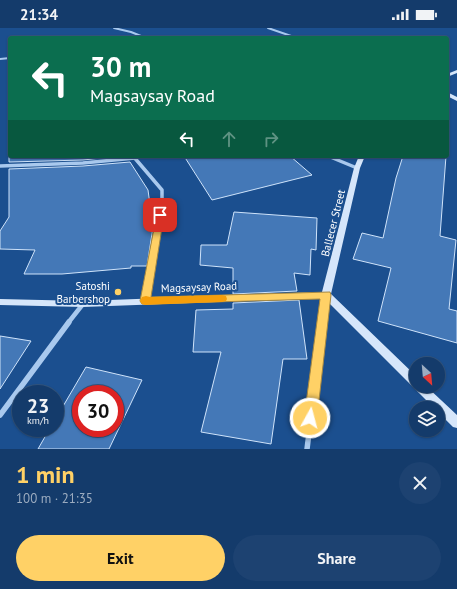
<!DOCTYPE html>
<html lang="en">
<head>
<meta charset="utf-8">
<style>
  :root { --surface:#143b6b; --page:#1d4271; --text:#f1f3f6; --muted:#9dadc1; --line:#33557e; --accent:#ffd166 }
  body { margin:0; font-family:"PT Sans",sans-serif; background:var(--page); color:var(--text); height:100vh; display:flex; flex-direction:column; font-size:15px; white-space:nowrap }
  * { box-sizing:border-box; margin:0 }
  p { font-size:13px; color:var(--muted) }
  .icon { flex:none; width:22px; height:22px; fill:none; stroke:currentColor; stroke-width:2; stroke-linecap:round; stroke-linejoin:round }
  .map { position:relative; height:421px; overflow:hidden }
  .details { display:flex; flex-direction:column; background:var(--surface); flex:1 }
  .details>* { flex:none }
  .top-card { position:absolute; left:8px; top:8px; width:441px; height:122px; border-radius:4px; box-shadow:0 1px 3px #0004,0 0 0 1px var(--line); background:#0b6e4f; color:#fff; overflow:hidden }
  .needle { width:26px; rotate:154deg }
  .buttons { position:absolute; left:409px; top:329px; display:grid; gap:8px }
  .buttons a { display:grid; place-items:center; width:36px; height:36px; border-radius:50%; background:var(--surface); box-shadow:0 1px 3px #0004,0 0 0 1px var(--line); font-size:20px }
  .speed { position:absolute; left:12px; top:357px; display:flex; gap:8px; font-size:20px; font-weight:700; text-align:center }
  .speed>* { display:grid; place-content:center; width:52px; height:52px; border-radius:50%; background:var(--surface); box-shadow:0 1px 3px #0004,0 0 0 1px var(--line); line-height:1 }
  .speed small { font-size:10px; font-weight:400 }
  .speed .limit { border:6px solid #d22; background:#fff; color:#111 }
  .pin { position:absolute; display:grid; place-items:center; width:34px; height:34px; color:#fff; margin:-17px; border-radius:8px; box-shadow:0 2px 6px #0006 }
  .me { position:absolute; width:44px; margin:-22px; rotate:7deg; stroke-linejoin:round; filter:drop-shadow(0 0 3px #0008) }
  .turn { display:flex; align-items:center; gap:14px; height:84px; padding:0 16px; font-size:18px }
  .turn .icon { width:52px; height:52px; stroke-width:2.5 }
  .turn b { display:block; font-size:28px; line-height:34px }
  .lanes { display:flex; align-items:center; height:38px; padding:0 16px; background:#0003; justify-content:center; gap:20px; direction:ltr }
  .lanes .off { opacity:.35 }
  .round { display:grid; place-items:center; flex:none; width:42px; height:42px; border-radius:21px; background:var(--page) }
  .summary { display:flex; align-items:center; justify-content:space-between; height:68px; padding:0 16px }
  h1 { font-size:24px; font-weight:600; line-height:30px; color:var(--accent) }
  .primary-button { display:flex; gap:8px; margin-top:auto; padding:8px 16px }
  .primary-button a { flex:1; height:46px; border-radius:24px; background:var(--accent); color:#111; font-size:16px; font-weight:600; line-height:46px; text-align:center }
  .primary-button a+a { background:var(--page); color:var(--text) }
  .status { display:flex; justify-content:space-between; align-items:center; height:28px; padding:0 20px; background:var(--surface); direction:ltr }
  .status svg { height:11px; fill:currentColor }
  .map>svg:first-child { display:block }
</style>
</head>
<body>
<div class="status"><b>21:34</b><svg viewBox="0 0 49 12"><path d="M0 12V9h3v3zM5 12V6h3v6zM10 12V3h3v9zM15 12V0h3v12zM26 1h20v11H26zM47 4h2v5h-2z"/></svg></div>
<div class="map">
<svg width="457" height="421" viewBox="0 0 457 421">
  <rect width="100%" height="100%" fill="#1b4f8f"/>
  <g fill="#4478b7" stroke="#cfe3fa" fill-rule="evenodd">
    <path d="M9 128H122L83 132 9 134Z"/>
    <path d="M184 128H290L312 147 212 172Z"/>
    <path d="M403 128H446L440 208 456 212 449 281 457 283V315L378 293 391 240 353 231 362 205 383 210 396 150Z"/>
    <path d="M130 134 148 162 153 199 147 238H131V240L62 246H24L35 222 0 221V203L9 189V141L83 138Z"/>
    <path d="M234 184 317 190 316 222 311 221 310 247 294 245 297 263 233 266V240L200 237 201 217H227Z"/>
    <path d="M299 272 307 331H283L271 416 201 404 221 324H193L196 282 233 281V275Z"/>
    <path d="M0 308 31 313 0 361Z"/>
    <path d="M86 339 142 352 109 421H38L50 400H55V392ZM81 366H115V400H81Z"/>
  </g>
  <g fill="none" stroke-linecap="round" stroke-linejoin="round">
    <g stroke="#a9c9ee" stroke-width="2">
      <path d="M114 0 131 4 146 10"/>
      <path d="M268 0 297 10"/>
      <path d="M0 31 10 30"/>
    </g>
    <g stroke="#a9c9ee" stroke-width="3.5">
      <path d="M133 128 162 162V173L158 195"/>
      <path d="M328 128 357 140"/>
      <path d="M0 138 83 135 135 130"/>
    </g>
    <g stroke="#a9c9ee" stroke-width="4.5">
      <path d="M145 273 158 194"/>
      <path d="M68 295 83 276"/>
      <path d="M322 295 326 267"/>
    </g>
    <g stroke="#a9c9ee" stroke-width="5.5">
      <path d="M0 387 69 294"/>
      <path d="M307 421 323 294"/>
    </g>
    <g fill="#d6e6fa" fill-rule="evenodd">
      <path d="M457 42V45L447 49V46Z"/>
      <path d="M447 64 457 69V73L447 68Z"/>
      <path d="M359 128H365L360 140 331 266 416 348V358H426L457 387V400L453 399 438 384V380H434L324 270 83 279 0 277V271L83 273 322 264 354 140Z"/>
    </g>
  </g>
  <path fill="#ffd166" stroke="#a68842" d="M157 185H163L164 187 151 269 330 264 331 267 317 390 315 394 310 396 306 394 304 390 320 271 142 276 140 273Z"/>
  <path fill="#f59e0b" d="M222 267 226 268 227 271 226 273 222 274 145 277 142 276 140 273 142 269 146 268 150 269Z"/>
  <circle fill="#ffd166" stroke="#1b4f8f" stroke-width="1.5" cx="118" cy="264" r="4"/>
  <g text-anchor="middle" stroke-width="4" stroke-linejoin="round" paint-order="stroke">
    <g font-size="11" fill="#fff" stroke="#1b4f8f">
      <text transform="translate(333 195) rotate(-76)" y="4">Ballecer Street</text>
      <text transform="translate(199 259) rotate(-2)" y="4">Magsaysay Road</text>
    </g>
    <g font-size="11" fill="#fff" stroke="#1b4f8f" text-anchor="end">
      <text x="110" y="262">Satoshi<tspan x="110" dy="13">Barbershop</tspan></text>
    </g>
  </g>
</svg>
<div class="buttons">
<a><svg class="needle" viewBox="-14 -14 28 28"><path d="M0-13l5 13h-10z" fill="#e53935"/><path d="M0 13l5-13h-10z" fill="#9dadc1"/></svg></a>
<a><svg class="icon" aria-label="layers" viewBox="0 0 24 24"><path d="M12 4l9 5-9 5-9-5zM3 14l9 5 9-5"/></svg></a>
</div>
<div class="speed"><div>23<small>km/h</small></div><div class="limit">30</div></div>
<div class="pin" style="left:160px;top:187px;background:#d93025"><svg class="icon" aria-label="arrive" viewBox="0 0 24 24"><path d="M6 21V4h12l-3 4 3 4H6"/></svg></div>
<svg class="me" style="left:310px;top:390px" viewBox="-20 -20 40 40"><circle r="17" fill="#ffd166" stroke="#fff" stroke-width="3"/><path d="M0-11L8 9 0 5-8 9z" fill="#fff"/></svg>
<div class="top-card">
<div class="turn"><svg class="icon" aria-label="left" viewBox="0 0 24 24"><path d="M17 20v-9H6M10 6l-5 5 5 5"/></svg><div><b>30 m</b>Magsaysay Road</div></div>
<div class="lanes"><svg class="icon" aria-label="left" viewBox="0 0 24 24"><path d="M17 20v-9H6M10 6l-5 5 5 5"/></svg><svg class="icon off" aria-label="ahead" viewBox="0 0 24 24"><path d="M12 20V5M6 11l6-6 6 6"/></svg><svg class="icon off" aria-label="right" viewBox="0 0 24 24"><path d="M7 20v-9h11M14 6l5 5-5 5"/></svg></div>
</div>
</div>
<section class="details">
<div class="summary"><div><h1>1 min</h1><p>100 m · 21:35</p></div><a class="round"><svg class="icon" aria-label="close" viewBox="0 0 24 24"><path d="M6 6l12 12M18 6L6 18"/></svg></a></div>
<div class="primary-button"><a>Exit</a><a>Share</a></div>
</section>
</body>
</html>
